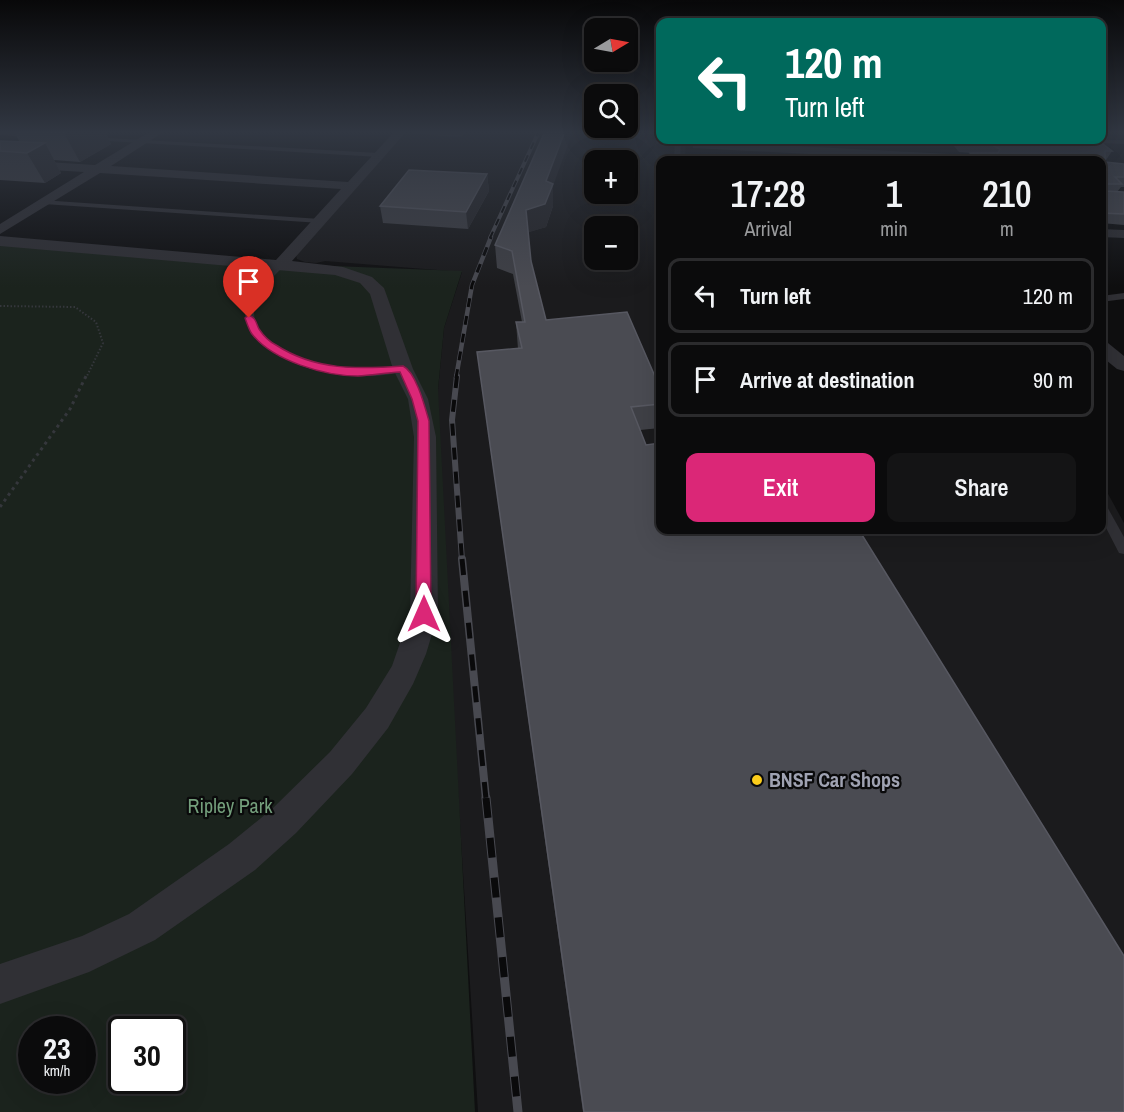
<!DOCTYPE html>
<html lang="en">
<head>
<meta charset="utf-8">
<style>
  :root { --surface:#0b0b0c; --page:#141415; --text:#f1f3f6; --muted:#9a9b9d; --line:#2b2b2d; --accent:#db2777 }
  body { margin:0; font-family:"Archivo Narrow",sans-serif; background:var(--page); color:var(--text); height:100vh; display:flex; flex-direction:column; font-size:22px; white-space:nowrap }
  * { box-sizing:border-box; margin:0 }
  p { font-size:20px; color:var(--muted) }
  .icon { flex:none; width:33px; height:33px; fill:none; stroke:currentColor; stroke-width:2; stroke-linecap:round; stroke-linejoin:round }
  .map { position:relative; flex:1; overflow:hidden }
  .drawer { position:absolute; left:656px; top:156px; width:450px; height:378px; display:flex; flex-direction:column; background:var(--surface); border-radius:12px; box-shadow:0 6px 24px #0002,0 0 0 2px var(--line) }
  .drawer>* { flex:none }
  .banner { position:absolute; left:656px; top:18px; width:450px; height:126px; border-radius:12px; box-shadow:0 6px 24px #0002,0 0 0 2px var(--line); background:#00695c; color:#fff; overflow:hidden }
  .needle { width:39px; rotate:80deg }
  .controls { position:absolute; left:584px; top:18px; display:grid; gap:12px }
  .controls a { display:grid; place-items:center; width:54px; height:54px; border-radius:12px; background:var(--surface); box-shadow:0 6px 24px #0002,0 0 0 2px var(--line); font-size:30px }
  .speed { position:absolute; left:18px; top:1016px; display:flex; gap:12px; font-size:30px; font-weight:700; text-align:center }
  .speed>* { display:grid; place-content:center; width:78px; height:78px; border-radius:50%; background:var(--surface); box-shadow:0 6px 24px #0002,0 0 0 2px var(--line); line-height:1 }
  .speed small { font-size:15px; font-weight:400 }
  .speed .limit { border:3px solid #111; border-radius:9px; background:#fff; color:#111 }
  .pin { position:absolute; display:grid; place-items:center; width:51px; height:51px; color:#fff; margin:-62px -26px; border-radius:50% 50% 50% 0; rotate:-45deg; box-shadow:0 0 6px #0007 }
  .pin .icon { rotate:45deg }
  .me { position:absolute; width:66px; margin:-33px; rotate:0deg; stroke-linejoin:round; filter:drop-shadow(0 0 4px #0008) }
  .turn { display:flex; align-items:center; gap:21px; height:126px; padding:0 30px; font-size:27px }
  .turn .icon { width:78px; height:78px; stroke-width:2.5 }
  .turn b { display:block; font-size:42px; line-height:51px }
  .eta { display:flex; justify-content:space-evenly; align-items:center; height:102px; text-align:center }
  .eta b { font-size:36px; font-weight:600; line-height:42px }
  .button { display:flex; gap:12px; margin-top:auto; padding:12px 30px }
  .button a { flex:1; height:69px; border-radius:12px; background:var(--accent); color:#fff; font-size:24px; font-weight:600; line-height:69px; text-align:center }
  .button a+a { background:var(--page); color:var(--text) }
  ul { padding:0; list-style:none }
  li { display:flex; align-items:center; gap:18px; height:75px; margin:0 12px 9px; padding:0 18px; border:3px solid var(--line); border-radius:12px }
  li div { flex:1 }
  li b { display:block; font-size:22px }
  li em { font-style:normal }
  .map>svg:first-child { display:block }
</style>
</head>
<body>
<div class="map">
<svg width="1124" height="1112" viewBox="0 0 1124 1112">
  <rect width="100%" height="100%" fill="#0f0f10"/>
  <path fill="#1b1b1d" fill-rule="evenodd" d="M407 131H660V140H686L685 160H660V530H1101V481L1124 523V1112H478L437 456 438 389 444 328 462 272 325 261 316 263 305 262 297 259 296 255ZM594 160H627V194H594ZM594 226H627V260H594Z"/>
  <path fill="#1b231d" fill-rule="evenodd" d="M0 243 281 264 462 271 444 328 438 389 475 1112H0ZM32 1029H82V1080H32ZM122 1029H172V1080H122Z"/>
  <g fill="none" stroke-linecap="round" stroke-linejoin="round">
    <path stroke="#35373c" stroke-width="2" stroke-dasharray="1.5 2" stroke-linecap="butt" d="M0 306 75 307 96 322 103 343 86 378"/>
    <path stroke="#35373c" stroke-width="3" stroke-dasharray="3 4" stroke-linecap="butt" d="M0 507 70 409 86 376"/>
    <g fill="#303035" fill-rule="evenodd">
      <path d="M0 131 32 133 35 135 32 137 0 135Z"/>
      <path d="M89 137 379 153 382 155 379 157 91 140Z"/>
      <path d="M675 140H681L680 160H674Z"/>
      <path d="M1076 140H1124V144L1079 142Z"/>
      <path d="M41 200 320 219 324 221 320 223 44 204H41Z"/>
      <path d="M278 262 285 264C277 275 260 286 256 300 240 347 323 368 357 370 372 371 388 368 403 366L407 367V371C391 375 372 377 356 376 319 374 234 353 246 302 250 287 268 274 278 262Z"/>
      <path d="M1124 293V299L1101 302V296Z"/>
      <path d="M1101 501 1105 503 1124 537V554L1119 553 1101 518Z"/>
    </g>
    <g fill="#303035" fill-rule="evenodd">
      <path d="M151 131H165L111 166 348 182 395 131H407L292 261 343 267 372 277 384 288 413 369 428 399 436 437 438 614 426 654 413 684 388 728 352 774 296 833 255 870 155 940 89 972 0 1004V964L82 936 129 914 229 844 272 809 330 752 366 708 392 666 410 614 414 437 408 399 393 369 370 294 360 283 335 275 0 246V236L276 260 341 189 100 173 0 234V224L84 172 0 167V159L95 165Z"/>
      <path d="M409 131H462L465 134 459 137 415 134Z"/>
      <path d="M697 141 988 156 994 160H926L693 148V142Z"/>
      <path d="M1101 229 1124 230V238L1101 237Z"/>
      <path d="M1101 341 1108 343 1124 356V371L1117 369 1101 356Z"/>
    </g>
    <defs>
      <path id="rail-far4" d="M490 238 539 131"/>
      <path id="rail-far3" d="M456 378 472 285 491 237"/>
      <path id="rail-far2" d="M457 376 452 420 462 560"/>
      <path id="rail-far1" d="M462 559 486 799"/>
      <path id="rail" d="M486 798 518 1112"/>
    </defs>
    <use href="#rail-far4" stroke="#484950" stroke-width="4"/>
    <use href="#rail-far3" stroke="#484950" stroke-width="4.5"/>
    <use href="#rail-far2" stroke="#484950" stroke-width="6"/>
    <use href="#rail-far1" stroke="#484950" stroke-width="8"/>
    <use href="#rail" stroke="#484950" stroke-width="9"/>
    <use href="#rail-far4" stroke="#0a0a0b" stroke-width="2" stroke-dasharray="7" stroke-linecap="butt"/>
    <use href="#rail-far3" stroke="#0a0a0b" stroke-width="3" stroke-dasharray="9" stroke-linecap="butt"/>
    <use href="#rail-far2" stroke="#0a0a0b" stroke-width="4" stroke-dasharray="12" stroke-linecap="butt"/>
    <use href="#rail-far1" stroke="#0a0a0b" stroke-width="5" stroke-dasharray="16" stroke-linecap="butt"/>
    <use href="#rail" stroke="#0a0a0b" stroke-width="7" stroke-dasharray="20" stroke-linecap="butt"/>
  </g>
  <g fill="#3f4046">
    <path d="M13 131H105L111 144 80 162 54 160 61 173 45 183 0 180V141L20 142Z"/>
    <path d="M949 140H1098L1112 151 1106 160H1105V162L1124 164V187H1121L1117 192H1124V225L1101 223V160H966L970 153H973L959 152Z"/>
    <path d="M487 174 489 191 468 229 383 223 380 206Z"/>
    <path d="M553 186V206L546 227 528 232 531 261 546 320 660 388V428L640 430 646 445 1124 1112H583L477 352 518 349 516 322H522L513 274 497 268 495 245Z"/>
  </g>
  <g fill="#28282c">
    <path d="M67 131H105L111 144 80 162 64 133Z"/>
    <path d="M565 131H573L553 186V206L546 227 527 233 526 210 546 181Z"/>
    <path d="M45 143 61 173 45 183 27 153Z"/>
    <path d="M487 174 489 191 468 229 466 212Z"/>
  </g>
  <g fill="#4a4b52" stroke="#575861" stroke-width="1.5">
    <path d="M42 131H67L64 133Z"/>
    <path d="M545 131H565L546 181 553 184 545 204 526 210 531 261 546 320 627 312 660 388V404L631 407 646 445 660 443V530H859L1124 956V1112H584L477 352 522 348 516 322H525L512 251 495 245Z"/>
    <path d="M960 140H1098L1112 151H1105V162L1124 164V177H1115L1122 184H1106L1105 191 1124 192V214L1101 213V160H975L970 153H998L1000 149 992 145 963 143Z"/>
    <path d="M0 141 45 143 27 153 0 151Z"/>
    <path d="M409 170 487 174 466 212 380 206Z"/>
  </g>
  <linearGradient id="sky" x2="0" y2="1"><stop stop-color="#080809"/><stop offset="0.46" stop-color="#313742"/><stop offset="1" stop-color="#313742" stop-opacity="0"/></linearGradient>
  <rect width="1124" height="287" fill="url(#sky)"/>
  <path fill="#db2777" stroke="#8e194d" stroke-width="1.5" d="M249 315C256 318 256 323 259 329 263 335 270 342 276 345 316 371 358 369 403 366 416 372 425 407 429 421L431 614 429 618H418L416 614 418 421 412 399 400 372C386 373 372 375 358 376 325 376 273 361 252 334 249 330 247 323 245 318Z"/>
  <circle fill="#fccd1b" stroke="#0a0a0b" stroke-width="2" cx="757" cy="780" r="6"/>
  <g text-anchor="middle" stroke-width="4.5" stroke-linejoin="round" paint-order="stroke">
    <g font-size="20" font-weight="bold" fill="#9fa2b2" stroke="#0a0a0b" text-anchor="start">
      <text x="769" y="787">BNSF Car Shops</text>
    </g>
    <g font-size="20" fill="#749f7c" stroke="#0a0a0b">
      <text x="230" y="813">Ripley Park</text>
    </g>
  </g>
</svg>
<div class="controls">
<a><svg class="needle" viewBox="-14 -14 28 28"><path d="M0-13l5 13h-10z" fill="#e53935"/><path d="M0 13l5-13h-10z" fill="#9a9b9d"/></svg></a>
<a><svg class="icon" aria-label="search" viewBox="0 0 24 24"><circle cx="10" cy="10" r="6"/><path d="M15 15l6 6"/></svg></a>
<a>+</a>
<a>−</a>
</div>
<div class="speed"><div>23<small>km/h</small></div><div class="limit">30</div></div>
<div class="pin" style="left:249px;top:318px;background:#d93025"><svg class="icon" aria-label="arrive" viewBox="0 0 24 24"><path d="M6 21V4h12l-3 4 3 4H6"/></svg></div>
<svg class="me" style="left:424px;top:614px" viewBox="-20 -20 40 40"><path d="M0-17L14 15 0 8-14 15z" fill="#db2777" stroke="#fff" stroke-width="4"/></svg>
<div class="banner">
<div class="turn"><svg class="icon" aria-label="left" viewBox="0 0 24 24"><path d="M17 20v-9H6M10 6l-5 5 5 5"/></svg><div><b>120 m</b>Turn left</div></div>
</div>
<section class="drawer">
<div class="eta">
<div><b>17:28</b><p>Arrival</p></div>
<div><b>1</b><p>min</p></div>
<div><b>210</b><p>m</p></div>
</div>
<ul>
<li><svg class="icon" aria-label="left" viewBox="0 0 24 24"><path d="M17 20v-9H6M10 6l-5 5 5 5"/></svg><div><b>Turn left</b></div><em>120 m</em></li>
<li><svg class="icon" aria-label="arrive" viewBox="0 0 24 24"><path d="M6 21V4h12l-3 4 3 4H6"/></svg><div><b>Arrive at destination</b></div><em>90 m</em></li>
</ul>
<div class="button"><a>Exit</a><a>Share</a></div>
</section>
</div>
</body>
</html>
